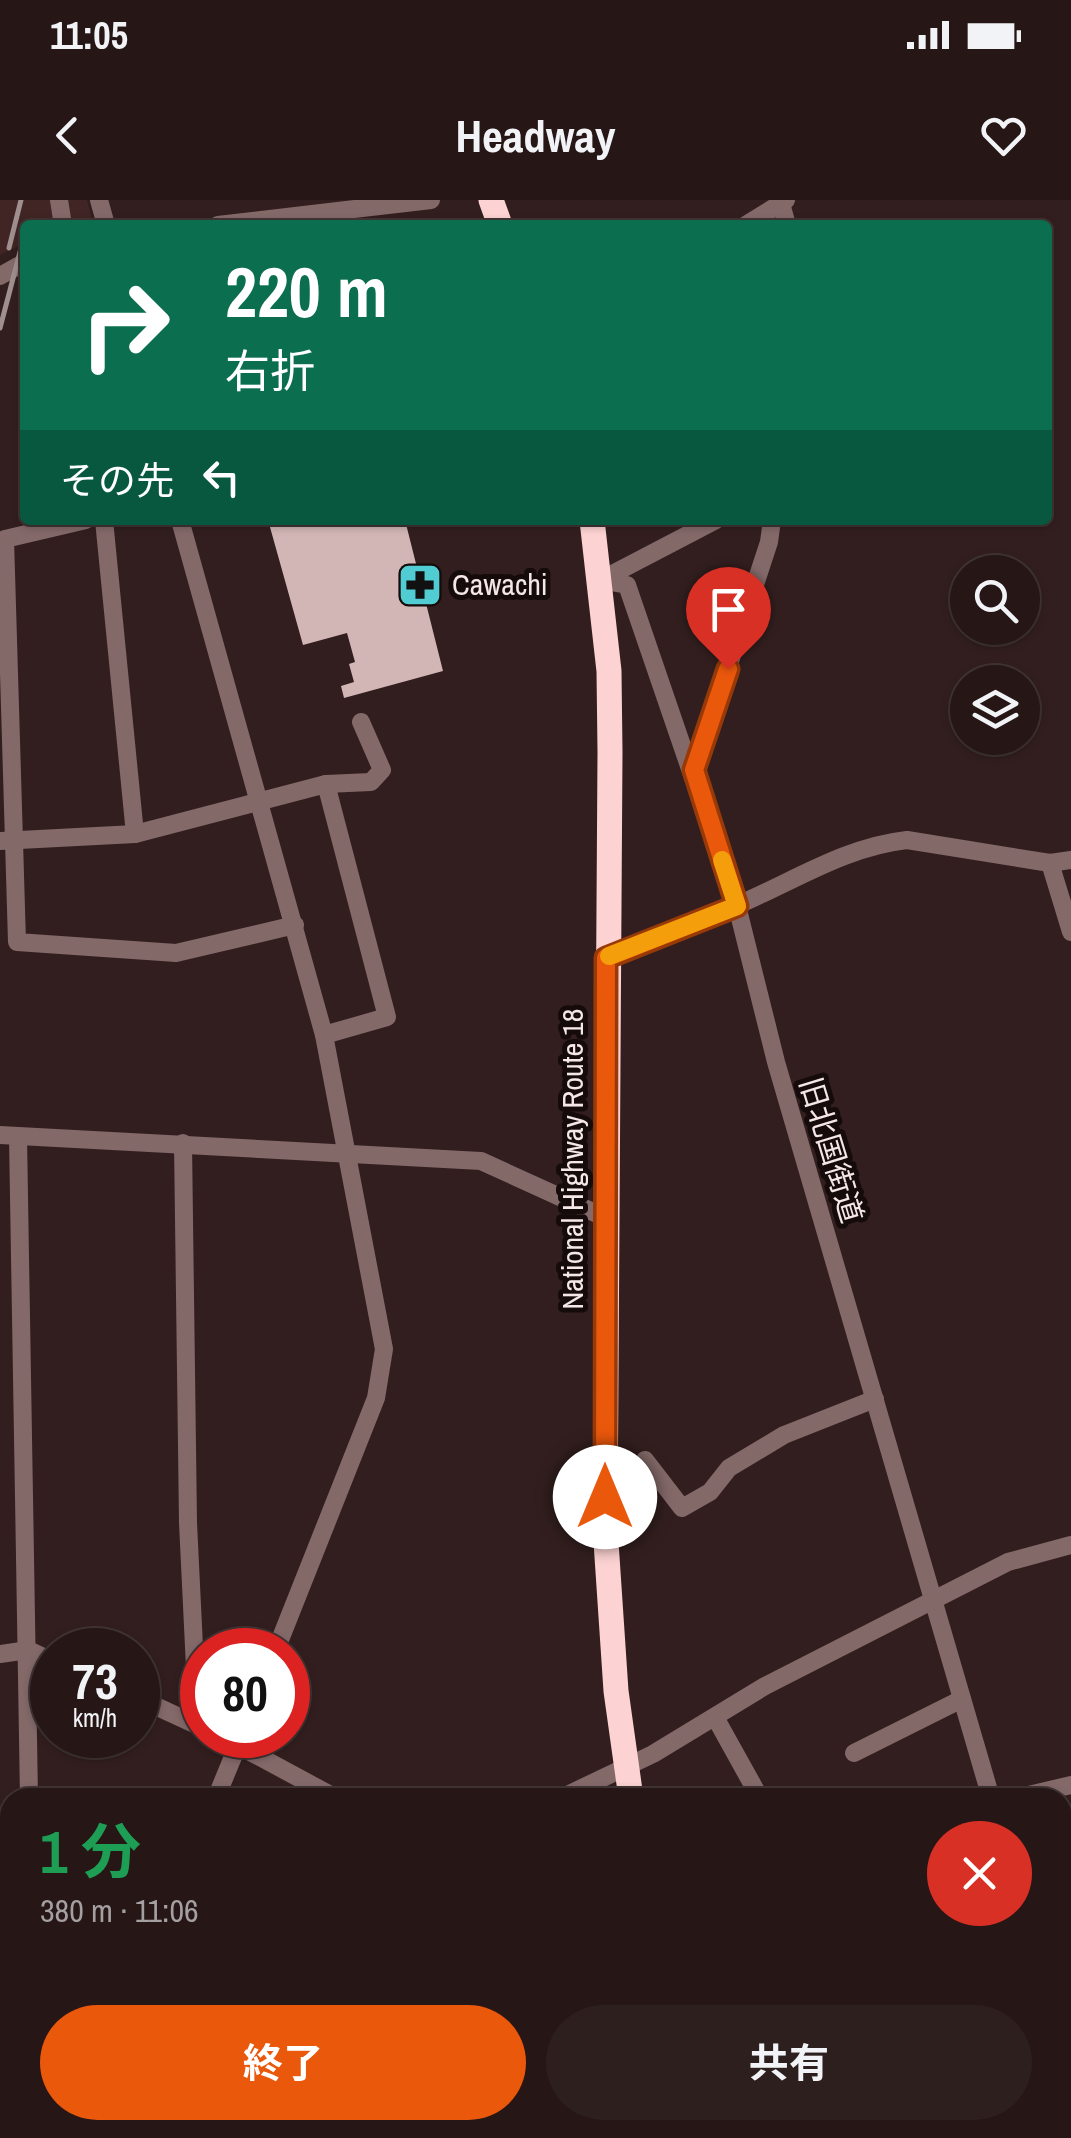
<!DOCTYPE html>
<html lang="ja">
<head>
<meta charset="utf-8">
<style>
  :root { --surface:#261616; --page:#2e1f1f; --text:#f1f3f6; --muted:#a49fa1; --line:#423535; --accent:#ea580c }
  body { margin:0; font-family:"Archivo Narrow","Noto Sans JP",sans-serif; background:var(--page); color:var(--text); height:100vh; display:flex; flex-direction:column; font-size:38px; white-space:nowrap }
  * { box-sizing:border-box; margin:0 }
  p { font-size:32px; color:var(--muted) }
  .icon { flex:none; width:55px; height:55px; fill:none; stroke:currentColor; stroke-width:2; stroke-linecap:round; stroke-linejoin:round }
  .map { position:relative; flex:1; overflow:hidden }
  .side { position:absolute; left:0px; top:1588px; width:1072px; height:352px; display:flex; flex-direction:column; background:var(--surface); border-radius:30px 30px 0 0; box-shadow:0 2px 8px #0004,0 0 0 2px var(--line) }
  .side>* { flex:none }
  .guide { position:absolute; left:20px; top:20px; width:1032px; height:305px; border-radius:10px; box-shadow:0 2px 8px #0004,0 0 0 2px var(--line); background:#0b6e4f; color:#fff; overflow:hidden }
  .tools { position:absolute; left:950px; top:355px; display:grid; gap:20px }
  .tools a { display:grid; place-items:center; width:90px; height:90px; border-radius:50%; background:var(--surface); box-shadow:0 2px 8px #0004,0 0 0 2px var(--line); font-size:50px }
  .speed { position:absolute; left:30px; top:1428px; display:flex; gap:20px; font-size:50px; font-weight:700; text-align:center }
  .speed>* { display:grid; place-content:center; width:130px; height:130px; border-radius:50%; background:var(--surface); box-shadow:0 2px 8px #0004,0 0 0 2px var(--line); line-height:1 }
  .speed small { font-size:25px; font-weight:400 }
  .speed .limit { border:15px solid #d22; background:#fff; color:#111 }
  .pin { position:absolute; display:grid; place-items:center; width:85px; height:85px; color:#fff; margin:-102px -42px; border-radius:50% 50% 50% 0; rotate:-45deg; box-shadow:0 0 10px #0007 }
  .pin .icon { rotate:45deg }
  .me { position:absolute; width:110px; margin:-55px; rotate:0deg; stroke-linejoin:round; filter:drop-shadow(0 0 8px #0008) }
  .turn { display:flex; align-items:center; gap:35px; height:210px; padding:0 40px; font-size:45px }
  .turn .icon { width:130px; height:130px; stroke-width:2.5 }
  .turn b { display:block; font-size:70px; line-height:85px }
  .then { display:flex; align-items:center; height:95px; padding:0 40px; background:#0003; gap:20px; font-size:38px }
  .round { display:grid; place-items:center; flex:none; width:105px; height:105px; border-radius:52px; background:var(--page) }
  .head { display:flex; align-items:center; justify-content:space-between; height:170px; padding:0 40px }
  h1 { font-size:60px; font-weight:700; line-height:75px; color:#1e9e55 }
  .cta { display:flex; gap:20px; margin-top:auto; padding:20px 40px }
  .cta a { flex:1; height:115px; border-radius:60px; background:var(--accent); color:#fff; font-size:40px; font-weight:700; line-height:115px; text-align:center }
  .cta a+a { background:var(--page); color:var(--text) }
  .status { display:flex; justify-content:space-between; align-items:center; height:70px; padding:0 50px; background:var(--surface); direction:ltr }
  .status svg { height:28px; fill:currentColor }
  header { display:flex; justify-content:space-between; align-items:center; height:130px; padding:0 40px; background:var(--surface); font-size:45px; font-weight:700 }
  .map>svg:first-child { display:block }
</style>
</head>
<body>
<div class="status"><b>11:05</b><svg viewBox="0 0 49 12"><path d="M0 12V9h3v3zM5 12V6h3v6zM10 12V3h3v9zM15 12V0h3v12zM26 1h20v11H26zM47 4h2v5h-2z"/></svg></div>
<header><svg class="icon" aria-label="back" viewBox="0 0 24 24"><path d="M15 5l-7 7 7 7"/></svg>Headway<svg class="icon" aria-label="heart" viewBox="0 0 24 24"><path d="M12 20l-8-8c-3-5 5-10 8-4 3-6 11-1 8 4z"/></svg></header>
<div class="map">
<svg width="1071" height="1938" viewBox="0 0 1071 1938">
  <rect width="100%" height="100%" fill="#321e1e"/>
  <path fill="#412525" d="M0 0H87L92 19 73 25H25V43L0 55Z"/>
  <path fill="#d2b6b5" d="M268 320H405L443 471 344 498 341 486 354 482 349 464 355 462 347 433 303 445Z"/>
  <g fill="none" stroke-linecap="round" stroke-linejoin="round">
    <g stroke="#846969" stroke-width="18">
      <path d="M59 0 63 25"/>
      <path d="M99 0 106 25"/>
      <path d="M780 0 787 25"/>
      <path d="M218 25 431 0"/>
      <path d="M746 25 786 0"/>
      <path d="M0 76 25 62"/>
      <path d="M86 320 5 339 17 742 176 753 295 725"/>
      <path d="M104 320 135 634"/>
      <path d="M180 320 324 835 384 1149 376 1198 276 1450"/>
      <path d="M601 380 627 385 737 706 776 862 991 1598"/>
      <path d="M601 380 716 320"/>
      <path d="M694 571 769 342 772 320"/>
      <path d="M326 584 371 582 382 570 361 522"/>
      <path d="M0 641 135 634 326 584 387 817 324 835"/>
      <path d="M1050 663 1071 732"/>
      <path d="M606 758C649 741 693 725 735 706 793 682 844 647 907 640L1050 663 1071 660"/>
      <path d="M0 935 481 961 604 1017"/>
      <path d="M18 936 29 1598"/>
      <path d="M183 943 188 1323 196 1488 192 1522"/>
      <path d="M645 1260 682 1308 710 1292 729 1268 784 1235 875 1199"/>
      <path d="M0 1454 28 1450 52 1461"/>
      <path d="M138 1498 201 1527"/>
      <path d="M715 1517 760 1598"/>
      <path d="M219 1535 336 1598"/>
      <path d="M854 1553 962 1499"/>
      <path d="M216 1598 242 1535"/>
      <path d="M561 1598 653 1554 765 1486 1008 1362 1071 1345"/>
      <path d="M1016 1598 1071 1585"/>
      <path d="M1062 1626 1071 1623"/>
      <path d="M0 1747 10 1741"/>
      <path d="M1062 1790 1071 1787"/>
      <path d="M474 1930 480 1938"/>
      <path d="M768 1930 772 1938"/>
      <path d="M923 1930 927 1938"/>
      <path d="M1048 1930 1050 1938"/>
      <path d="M94 1938 97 1930"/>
      <path d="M224 1938 228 1930"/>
      <path d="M363 1938 375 1930"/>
      <path d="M984 1938 1002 1930"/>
    </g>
    <g stroke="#fcd2d2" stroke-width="25">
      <path d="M491 0 500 25"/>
      <path d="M592 320 609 471 610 552 605 1327 616 1491 631 1598"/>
      <path d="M718 1930 721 1938"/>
    </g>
    <g stroke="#a08f8f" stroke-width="5">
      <path d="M9 48 21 0"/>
      <path d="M0 128 25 33"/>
    </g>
  </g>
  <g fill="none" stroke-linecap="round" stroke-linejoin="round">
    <defs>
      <path id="route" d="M605 1297 606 758 737 706 694 570 728 469"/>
    </defs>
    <use href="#route" stroke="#983908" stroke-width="25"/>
    <use href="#route" stroke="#ea580c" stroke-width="18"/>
    <path stroke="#f59e0b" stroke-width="18" d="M609 756 737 706 722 660"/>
  </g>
  <defs>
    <symbol id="pharmacy-square" viewBox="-11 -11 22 22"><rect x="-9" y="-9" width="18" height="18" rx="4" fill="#51ccd2" stroke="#140b0a"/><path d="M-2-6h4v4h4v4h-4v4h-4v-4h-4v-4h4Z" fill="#111"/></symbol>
  </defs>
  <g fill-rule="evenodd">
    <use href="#pharmacy-square" x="395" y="360" width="50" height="50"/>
  </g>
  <g text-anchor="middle" stroke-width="10" stroke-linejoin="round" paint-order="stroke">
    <g font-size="30" fill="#f6e7e7" stroke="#140b0a" text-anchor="start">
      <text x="452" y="395">Cawachi</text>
    </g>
    <g font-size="30" fill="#f6e7e7" stroke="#140b0a">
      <text transform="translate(831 950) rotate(73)" y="10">旧北国街道</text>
      <text transform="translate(573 959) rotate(-90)" y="10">National Highway Route 18</text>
    </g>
  </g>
</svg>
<div class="tools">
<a><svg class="icon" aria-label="search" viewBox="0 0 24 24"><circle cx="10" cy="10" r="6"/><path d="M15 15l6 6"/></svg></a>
<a><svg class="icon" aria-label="layers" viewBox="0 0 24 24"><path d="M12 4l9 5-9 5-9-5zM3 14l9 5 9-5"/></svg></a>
</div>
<div class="speed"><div>73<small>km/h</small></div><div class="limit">80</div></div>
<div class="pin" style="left:728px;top:469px;background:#d93025"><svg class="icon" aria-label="arrive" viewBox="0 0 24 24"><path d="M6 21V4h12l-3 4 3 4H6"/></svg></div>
<svg class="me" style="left:605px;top:1297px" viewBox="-20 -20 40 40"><circle r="19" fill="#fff"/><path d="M0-13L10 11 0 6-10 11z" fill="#ea580c"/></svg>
<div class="guide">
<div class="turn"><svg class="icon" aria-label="right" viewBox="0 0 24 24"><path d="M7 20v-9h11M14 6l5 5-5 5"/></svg><div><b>220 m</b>右折</div></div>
<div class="then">その先<svg class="icon" aria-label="left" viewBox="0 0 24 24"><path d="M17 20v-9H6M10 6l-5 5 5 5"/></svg></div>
</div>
<section class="side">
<div class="head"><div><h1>1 分</h1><p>380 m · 11:06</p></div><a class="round" style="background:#d93025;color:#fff"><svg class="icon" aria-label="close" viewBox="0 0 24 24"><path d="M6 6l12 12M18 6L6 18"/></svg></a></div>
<div class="cta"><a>終了</a><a>共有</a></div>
</section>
</div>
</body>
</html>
